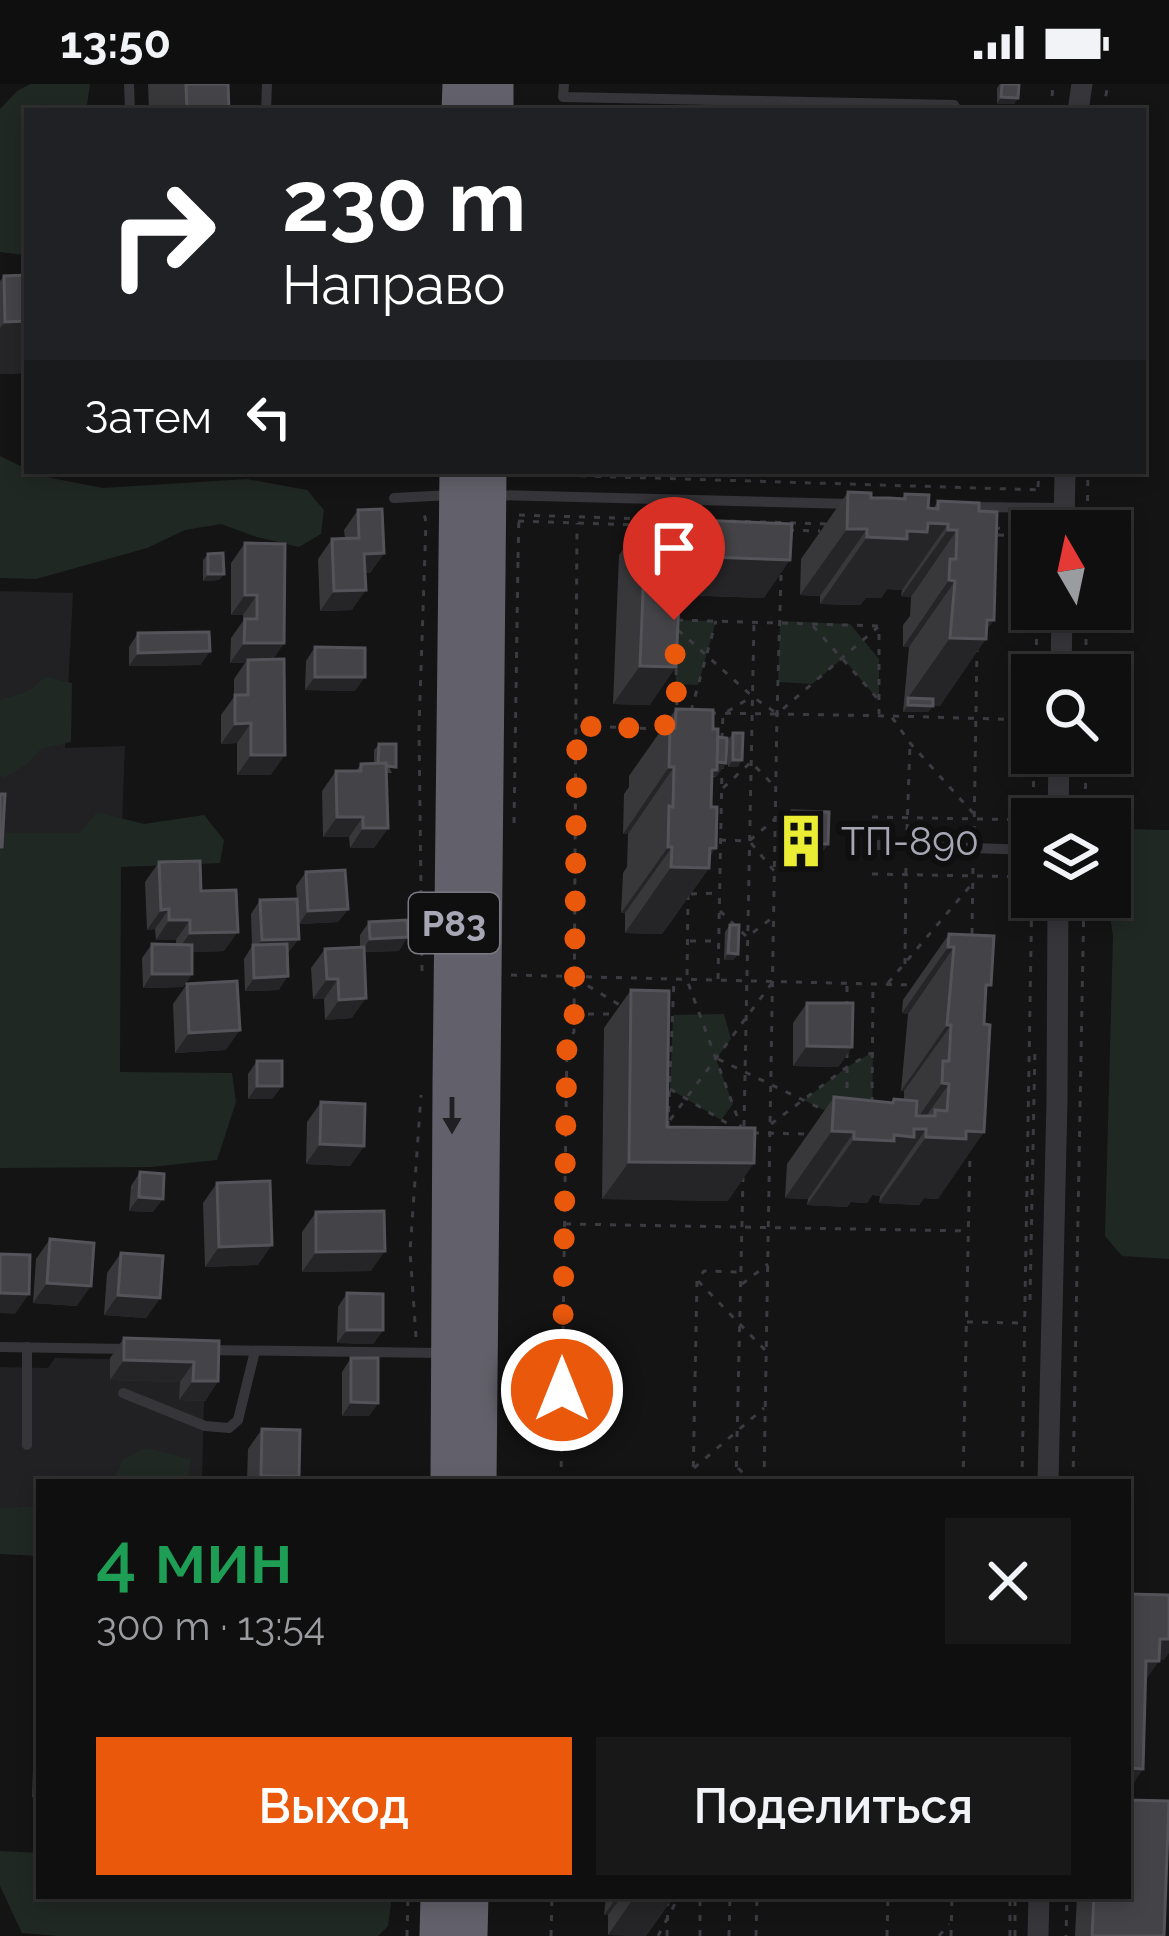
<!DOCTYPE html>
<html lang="ru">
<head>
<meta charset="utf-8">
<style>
  :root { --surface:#0f0f10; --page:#181819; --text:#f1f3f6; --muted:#9b9c9f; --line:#2f2f30; --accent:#ea580c }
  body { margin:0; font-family:Raleway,sans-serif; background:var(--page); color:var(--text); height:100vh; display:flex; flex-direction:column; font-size:45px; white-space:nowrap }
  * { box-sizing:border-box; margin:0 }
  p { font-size:39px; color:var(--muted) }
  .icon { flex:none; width:66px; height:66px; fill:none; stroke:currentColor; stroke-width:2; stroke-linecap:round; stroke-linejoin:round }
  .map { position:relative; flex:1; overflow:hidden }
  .panel { position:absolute; left:36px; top:1395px; width:1095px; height:420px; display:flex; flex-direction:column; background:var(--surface); border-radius:0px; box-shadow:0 6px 18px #0003,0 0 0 3px var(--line) }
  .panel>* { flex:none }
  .hud { position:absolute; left:24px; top:24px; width:1122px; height:366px; border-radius:0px; box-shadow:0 6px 18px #0003,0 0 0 3px var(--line); background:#202124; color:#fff; overflow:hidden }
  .needle { width:78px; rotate:351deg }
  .buttons { position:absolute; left:1011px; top:426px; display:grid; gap:24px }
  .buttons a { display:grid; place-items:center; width:120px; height:120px; border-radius:0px; background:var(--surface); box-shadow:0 6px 18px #0003,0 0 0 3px var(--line); font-size:60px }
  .pin { position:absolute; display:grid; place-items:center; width:102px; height:102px; color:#fff; margin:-123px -51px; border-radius:50% 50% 50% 0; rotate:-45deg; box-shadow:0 0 12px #0007 }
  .pin .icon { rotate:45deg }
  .me { position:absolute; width:132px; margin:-66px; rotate:0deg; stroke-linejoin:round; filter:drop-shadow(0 0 9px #0008) }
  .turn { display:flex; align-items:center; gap:42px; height:252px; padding:0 60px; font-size:54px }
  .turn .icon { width:156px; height:156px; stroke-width:2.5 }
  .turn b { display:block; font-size:84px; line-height:102px }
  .then { display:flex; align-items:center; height:114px; padding:0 60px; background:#0003; gap:24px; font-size:45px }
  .round { display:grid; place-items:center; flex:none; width:126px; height:126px; border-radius:0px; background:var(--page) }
  .headline { display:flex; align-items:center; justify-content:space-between; height:204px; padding:0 60px }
  h1 { font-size:72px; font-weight:600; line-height:90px; color:#1e9e55 }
  .primary-button { display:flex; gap:24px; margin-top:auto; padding:24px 60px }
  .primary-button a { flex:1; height:138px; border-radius:0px; background:var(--accent); color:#fff; font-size:48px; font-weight:600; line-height:138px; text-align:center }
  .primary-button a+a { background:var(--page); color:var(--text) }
  .status { display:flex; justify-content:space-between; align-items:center; height:84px; padding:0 60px; background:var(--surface); direction:ltr }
  .status svg { height:33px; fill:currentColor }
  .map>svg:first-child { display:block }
</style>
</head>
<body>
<div class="status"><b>13:50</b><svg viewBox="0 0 49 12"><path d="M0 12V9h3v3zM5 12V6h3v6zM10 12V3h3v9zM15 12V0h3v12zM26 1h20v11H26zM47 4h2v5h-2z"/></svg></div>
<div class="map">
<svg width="1169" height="1852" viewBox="0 0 1169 1852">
  <rect width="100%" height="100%" fill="#141415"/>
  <g fill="#212022">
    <path d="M0 507 73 509 65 664 125 662 110 1063 0 1066Z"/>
    <path d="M55 1274 205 1277 202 1398H39V1425L0 1426V1283L48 1284Z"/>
  </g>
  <g fill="#202824">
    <path d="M31 0H90L87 21 73 27H27L25 171 0 168V25L17 7Z"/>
    <path d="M0 372 41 392 103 404 247 395 307 406 324 426 321 450 299 463 257 453 221 440 185 446 147 464 36 495 0 494Z"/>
    <path d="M674 536 716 537 698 601 676 600Z"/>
    <path d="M780 537 850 540 879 575V617L843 574 812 600 778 598Z"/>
    <path d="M45 593 72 599 71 658 41 665 26 681 3 694 0 691V616L29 607Z"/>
    <path d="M97 728 144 740 204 731 224 756 220 779 121 783 120 988 232 989 236 1018 217 1076 150 1083 0 1084V749H79Z"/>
    <path d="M1124 745 1169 746V1175L1122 1172 1105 1152 1113 852 1107 813H1110V751Z"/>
    <path d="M724 930 731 955 716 975 733 1020 721 1036 670 1005 673 931Z"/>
    <path d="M873 968 872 1051 804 1016 847 983Z"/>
    <path d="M146 1364 191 1375 187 1398H113L122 1376Z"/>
    <path d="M39 1422V1472L0 1470V1424Z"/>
    <path d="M0 1767 39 1769V1812H392L388 1842 378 1852H59L22 1849 0 1802Z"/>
  </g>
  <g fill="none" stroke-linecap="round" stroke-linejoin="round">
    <g stroke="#3b3b41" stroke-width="3" stroke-dasharray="6 9" stroke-linecap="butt">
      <path d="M1051 27 1053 0"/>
      <path d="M1103 27 1108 0"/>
      <path d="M520 390 1044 406"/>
      <path d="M1038 403 1039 387"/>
      <path d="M519 431 649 435"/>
      <path d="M518 437 640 441"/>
      <path d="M730 437 829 440"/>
      <path d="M994 444 1045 446"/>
      <path d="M788 446 820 447"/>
      <path d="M1087 447 1088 387"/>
      <path d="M998 451 1032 453"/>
      <path d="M518 474 519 430"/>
      <path d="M781 491 777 630 891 632 910 659 973 729"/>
      <path d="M677 536 879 542V630"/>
      <path d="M813 542 878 615"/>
      <path d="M678 546 753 613 776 629"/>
      <path d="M676 585 677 628"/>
      <path d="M1036 591 1037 525"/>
      <path d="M1086 591V525"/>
      <path d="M691 627 716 537"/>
      <path d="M710 629 777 630 878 543"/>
      <path d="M893 632 1032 636"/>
      <path d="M580 642 661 645 669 637"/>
      <path d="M722 655 723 630 750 614"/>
      <path d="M723 704 751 678 776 704"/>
      <path d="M872 733 1032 736"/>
      <path d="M1033 733 1034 669"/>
      <path d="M1085 735 1086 669"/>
      <path d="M514 739 518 476H515"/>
      <path d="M907 746 910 660"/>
      <path d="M974 748 977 566"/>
      <path d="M720 756 749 757 775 735"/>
      <path d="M751 759 775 788"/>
      <path d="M872 790 1032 793"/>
      <path d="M688 810 687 896 741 1043"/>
      <path d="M691 810 718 809"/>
      <path d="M720 827 747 853 772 834"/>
      <path d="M972 850 973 782"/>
      <path d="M690 857H717"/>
      <path d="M905 880 906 780"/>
      <path d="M422 887 419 644 426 438 424 429"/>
      <path d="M511 891 915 901"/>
      <path d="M575 894 623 923"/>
      <path d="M718 895 722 682"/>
      <path d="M888 899 971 801"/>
      <path d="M847 923V902"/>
      <path d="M573 930H617"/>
      <path d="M718 975 828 1028"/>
      <path d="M670 1005 735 1044"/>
      <path d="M847 1019V968"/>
      <path d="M872 1019 873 900"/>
      <path d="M670 1036 772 899"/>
      <path d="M771 1040 847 983 871 969"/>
      <path d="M744 1042 754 537"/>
      <path d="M668 1043 674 895"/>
      <path d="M753 1049 809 1050"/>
      <path d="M565 1140 969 1147"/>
      <path d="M698 1197 766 1267"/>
      <path d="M742 1200 768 1180"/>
      <path d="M1030 1216 1035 962"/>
      <path d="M967 1238 1023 1239"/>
      <path d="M416 1253 410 1167 421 1011"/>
      <path d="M694 1384 764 1324"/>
      <path d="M738 1384 752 1398"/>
      <path d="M561 1398 567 957 574 948 577 439"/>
      <path d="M693 1398 697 1196 704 1187 740 1188"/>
      <path d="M736 1398 743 1094"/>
      <path d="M764 1398 777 630"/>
      <path d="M963 1398 970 1070"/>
      <path d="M1022 1398 1032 802"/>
      <path d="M1073 1398 1084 813"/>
      <path d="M965 1812 1015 1814"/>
      <path d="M1059 1814H1067L1066 1852"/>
      <path d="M407 1852 408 1812"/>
      <path d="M551 1852 552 1812"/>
      <path d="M658 1852 679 1812"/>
      <path d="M667 1852 668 1812"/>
      <path d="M700 1852V1812"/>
      <path d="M729 1852 730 1812"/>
      <path d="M756 1852 757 1812"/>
      <path d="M887 1852 888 1812"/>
      <path d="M939 1852 949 1840"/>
      <path d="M951 1852 952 1812"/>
      <path d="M1010 1852V1812"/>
      <path d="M1015 1852V1818"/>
    </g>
    <g stroke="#36353a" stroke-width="10">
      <path d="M129 0 130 27"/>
      <path d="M564 0 563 13 954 21 958 27"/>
      <path d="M266 27 267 0"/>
      <path d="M494 411 853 420"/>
      <path d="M394 414 451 411"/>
      <path d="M967 423 1063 424"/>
      <path d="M879 761 1032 766"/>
      <path d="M0 1263 129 1265"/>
      <path d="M27 1263V1361"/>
      <path d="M207 1266 441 1269"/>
      <path d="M123 1309 205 1342 229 1344 238 1336 255 1267"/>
    </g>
    <g stroke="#36353a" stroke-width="21">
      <path d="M1078 27 1082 0"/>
      <path d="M1064 447 1065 387"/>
      <path d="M1061 591 1062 525"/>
      <path d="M1058 735 1059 669"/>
      <path d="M1048 1398 1057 1017 1058 813"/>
      <path d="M1038 1852 1039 1812"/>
    </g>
    <g stroke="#62616b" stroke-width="39">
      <path d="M461 27 462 0"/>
      <path d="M494 27V0"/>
      <path d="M450 1398 452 1001 459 387"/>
      <path d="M477 1398 487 387"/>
      <path d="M439 1852 440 1812"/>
      <path d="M468 1852 469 1812"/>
    </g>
  </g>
  <g fill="#38373a">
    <path d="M148 0H228L229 27H149Z"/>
    <path d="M1000 0 1018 14 1014 20H997V4Z"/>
    <path d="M4 192 27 289 0 290V197Z"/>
    <path d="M848 408 871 414 902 415 905 410 928 424 933 425 938 417 979 419 986 546 940 622H933L928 628H903L909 563H903V541L910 532 911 513 901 512 902 506 887 505 881 514H866L860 521 820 520V512L800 511 801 475Z"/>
    <path d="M358 426 384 469 370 489H365L352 526 320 527 318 475 332 455 345 454 344 446Z"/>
    <path d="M646 434 764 514 680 511 650 621 613 620 619 471Z"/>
    <path d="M245 459 284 559 273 575 271 691H237V659L221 660V631L234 613V595L245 579H230L231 554 243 537V531H231V479Z"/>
    <path d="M208 470 224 490 219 496 203 497V476Z"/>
    <path d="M138 549 210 567 200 581 129 582V563Z"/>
    <path d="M315 563 355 607 305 606 306 577Z"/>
    <path d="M676 625 713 645 718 653 717 692 712 694 709 784 662 850 625 849V829H621L623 789 627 783 628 750H623L624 710 629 703V692Z"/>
    <path d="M733 649 738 683H728V656Z"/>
    <path d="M379 660 392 689H387L388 744 374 764H350L349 753H323L322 707 336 687H356L361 680H374V666Z"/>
    <path d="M792 727 828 760 818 774 782 773 783 741Z"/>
    <path d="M159 778 201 807 224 867 192 868V890L183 903 143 904 142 874 152 860 176 861V856H156L155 845 147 846 145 798Z"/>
    <path d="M306 788 348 825 338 838 299 840V855L287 868 279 906 245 907 244 875 252 862 251 830 260 816 297 815 296 802Z"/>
    <path d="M369 838 399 867 364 868 352 934 325 936 324 915H313L311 884 325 865 360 863V851Z"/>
    <path d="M730 841 738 870 733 876H724L725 848Z"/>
    <path d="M949 850 985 910 984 940 938 1115 924 1114 919 1121 879 1119 880 1112 872 1111 867 1119 851 1118 847 1123 807 1121 808 1115 785 1114 787 1080 834 1013 891 1019 894 1015 904 1016V1007H901L908 930 902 929 903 916Z"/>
    <path d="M187 900 226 966 175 969 173 920Z"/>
    <path d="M631 906 667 1043 728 1117 602 1115 604 944Z"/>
    <path d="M807 919 852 963 838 983 793 982V939Z"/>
    <path d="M257 977 282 1002 272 1015H248V990Z"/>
    <path d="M321 1018 364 1062 350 1082 306 1080 307 1038Z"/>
    <path d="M140 1088 153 1128 129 1127 131 1102Z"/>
    <path d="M217 1099 258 1181 205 1183 203 1119Z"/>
    <path d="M316 1128 371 1187 302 1188V1148Z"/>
    <path d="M50 1155 77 1222 33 1219 36 1175Z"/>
    <path d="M121 1169 160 1214 146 1234 104 1231 107 1189Z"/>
    <path d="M347 1209 383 1246 373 1260 337 1259 338 1223Z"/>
    <path d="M124 1254 219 1257 218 1297 205 1317 179 1316 180 1298 110 1296V1274Z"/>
    <path d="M351 1274 378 1319 369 1332H342V1288Z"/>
    <path d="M262 1345 296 1398H247L248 1365Z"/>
    <path d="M39 1651V1713H32L34 1658Z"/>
    <path d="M606 1812H674L646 1852 608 1851V1831H604Z"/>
    <path d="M1077 1812H1128L1164 1852H1075Z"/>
  </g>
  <g fill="#252426">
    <path d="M1001 13 1018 14 1014 20H997Z"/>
    <path d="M27 237V289L0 290V244L5 238Z"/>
    <path d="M928 439 948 440 902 506 887 505 881 514H866L860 521 820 520 867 453 907 447Z"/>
    <path d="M847 445H867L820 512 800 511Z"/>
    <path d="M948 446H957L911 513 901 512Z"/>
    <path d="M384 469 370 489H350L364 470Z"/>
    <path d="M681 472 790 476 764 514 655 510Z"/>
    <path d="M208 490H224L219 496 203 497Z"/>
    <path d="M949 496 955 497 909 563H903Z"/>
    <path d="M366 506 352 526 320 527 334 507Z"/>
    <path d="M245 511H257L243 531H231Z"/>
    <path d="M987 536H994L980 555H986L940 622 908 621V614L950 554Z"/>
    <path d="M244 559H284L271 579 248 576 245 579H230Z"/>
    <path d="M210 567 200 581 129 582 138 569Z"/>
    <path d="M640 582 676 583 650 621 613 620Z"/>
    <path d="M315 593H365L355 607 305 606Z"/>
    <path d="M908 621 933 622 928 628H903Z"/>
    <path d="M251 639 237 659 221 660 235 640Z"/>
    <path d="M251 671H285L271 691H237Z"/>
    <path d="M733 676H742L738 683H728Z"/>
    <path d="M708 678 726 679 717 692H713L670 752Z"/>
    <path d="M669 683H674L628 750H623Z"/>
    <path d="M337 733H363L349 753H323Z"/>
    <path d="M363 744H388L374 764H350Z"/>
    <path d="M792 759 828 760 818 774 782 773Z"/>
    <path d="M668 763H672L625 829H621Z"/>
    <path d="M710 764H716L702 783 709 784 662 850 625 849 671 783Z"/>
    <path d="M169 825 155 845 147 846 161 826Z"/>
    <path d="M348 825 338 838 299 840 308 827Z"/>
    <path d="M169 836H190L176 856H156Z"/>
    <path d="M238 848 224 867 176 869 190 849Z"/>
    <path d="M408 853 399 867 361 868 370 855Z"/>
    <path d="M299 855 289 868 252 869 262 856Z"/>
    <path d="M948 863H954L908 930 902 929Z"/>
    <path d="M728 869 738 870 733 876H724Z"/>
    <path d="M152 890H192L183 903 143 904Z"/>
    <path d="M288 892 279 906 245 907 254 894Z"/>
    <path d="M327 895H338L324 915H313Z"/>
    <path d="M366 914 352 934 325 936 339 916Z"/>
    <path d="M947 941H951L904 1007H901Z"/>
    <path d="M240 946 226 966 175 969 189 949Z"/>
    <path d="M807 962 852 963 838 983 793 982Z"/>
    <path d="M942 999 949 1000 917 1045H926L880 1112 872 1111 867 1119 851 1118 847 1123 807 1121 854 1055 905 1052Z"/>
    <path d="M257 1002H282L272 1015H248Z"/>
    <path d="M832 1047 854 1048 808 1115 785 1114Z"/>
    <path d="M966 1047 984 1048 938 1115 924 1114 919 1121 879 1119 926 1053Z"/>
    <path d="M320 1060 364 1062 350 1082 306 1080Z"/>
    <path d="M629 1078 754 1079 728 1117 602 1115Z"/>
    <path d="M139 1113 163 1115 153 1128 129 1127Z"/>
    <path d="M272 1161 258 1181 205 1183 219 1163Z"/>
    <path d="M385 1167 371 1187 302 1188 316 1168Z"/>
    <path d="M47 1199 91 1202 77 1222 33 1219Z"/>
    <path d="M0 1209 29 1210 15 1230 0 1229Z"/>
    <path d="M118 1211 160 1214 146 1234 104 1231Z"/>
    <path d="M347 1246H383L373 1260 337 1259Z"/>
    <path d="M124 1276 194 1278 180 1298 110 1296Z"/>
    <path d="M193 1297H218L205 1317 179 1316Z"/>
    <path d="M351 1318 378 1319 369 1332H342Z"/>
    <path d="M261 1392 299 1393 296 1398H257Z"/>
    <path d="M1160 1555H1169V1569L1164 1576 1146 1575Z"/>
    <path d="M1146 1577H1159L1145 1597Z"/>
    <path d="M1128 1684 1143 1685 1130 1705H1128Z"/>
    <path d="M618 1812H622L608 1831H604Z"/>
    <path d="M635 1812H674L646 1852 608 1851Z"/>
  </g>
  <g fill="#444347" stroke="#535359" stroke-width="3">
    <path d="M186 0H228L229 27H187Z"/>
    <path d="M1002 0H1019L1018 14 1001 13Z"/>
    <path d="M27 191V237L5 238 4 192Z"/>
    <path d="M848 408 871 409V414H889L905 415V410L929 411 928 424 938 425V417L979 419V427L997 428 994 536H987L986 555 950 554 955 497 949 496 950 475H956L957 446H948V440L928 439 927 448 907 447V455L867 453V445H847Z"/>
    <path d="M382 425 384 469 364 470 366 506 334 507 332 455 359 454 358 426Z"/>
    <path d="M646 434 792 440 790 476 681 472 676 583 640 582Z"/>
    <path d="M245 459 285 460 284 559H244L245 535H257V511H245Z"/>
    <path d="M223 469 224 490H208V470Z"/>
    <path d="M209 548 210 567 138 569V549Z"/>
    <path d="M315 563 365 564V593H315Z"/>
    <path d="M284 575 285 671H251V639L235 640V611H248V576Z"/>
    <path d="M908 614 933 615V622L908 621Z"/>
    <path d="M676 625 713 626V645H718L717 686H712L711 723H717L716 764H710L709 784 671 783 672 763H668L669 722 673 723 674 683H669L670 644H675Z"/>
    <path d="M733 649H743L742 676H733Z"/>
    <path d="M718 653 727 654 726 679 717 678Z"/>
    <path d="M379 660H396V683L387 682 386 679 378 680Z"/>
    <path d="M386 679 388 744H363V733H337L336 687H361V680Z"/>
    <path d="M0 710H5L2 763H0Z"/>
    <path d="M792 727 829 728 828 760 792 759Z"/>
    <path d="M200 777 201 807 236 806 238 848 190 849V836H169V825L161 826 159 778Z"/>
    <path d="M345 786 348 825 308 827 306 788Z"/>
    <path d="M297 815 299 855 262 856 260 816Z"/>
    <path d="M407 836 408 853 370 855 369 838Z"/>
    <path d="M730 841H739L738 870 728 869Z"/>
    <path d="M949 850 994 852 991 901H986L984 940 990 941 984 1048 966 1047V1055L926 1053V1045H914V1053L894 1051V1057L854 1055V1048L832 1047 834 1013 893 1019 894 1015 917 1017 916 1032H935V1026L947 1027 949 1000 942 999 943 977H949L951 941H947L954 863H948Z"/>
    <path d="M152 860 192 861V890H152Z"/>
    <path d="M287 860 288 892 254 894 253 861Z"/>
    <path d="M364 863 366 914 339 916 338 895H327L325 865Z"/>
    <path d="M237 897 240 946 189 949 187 900Z"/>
    <path d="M631 906 669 907 667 1043 755 1044 754 1079 629 1078Z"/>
    <path d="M807 919H853L852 963 807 962Z"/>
    <rect x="257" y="977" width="25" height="25"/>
    <path d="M321 1018 365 1020 364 1062 320 1060Z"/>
    <path d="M140 1088 164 1090 163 1115 139 1113Z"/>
    <path d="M270 1097 272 1161 219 1163 217 1099Z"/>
    <path d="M384 1127 385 1167 316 1168V1128Z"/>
    <path d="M50 1155 94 1159 91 1202 47 1199Z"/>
    <path d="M121 1169 163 1172 160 1214 118 1211Z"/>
    <path d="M0 1170 30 1171 29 1210 0 1209Z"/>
    <path d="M347 1209 383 1210V1246H347Z"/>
    <path d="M124 1254 219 1257 218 1297H193L194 1278 124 1276Z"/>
    <path d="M351 1274H378V1319L351 1318Z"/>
    <path d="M262 1345 300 1346 299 1393 261 1392Z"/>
    <path d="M1128 1510 1169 1511V1555H1160L1159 1577H1146L1143 1685 1128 1684Z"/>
    <path d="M1128 1716 1169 1717 1164 1852H1092L1094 1812H1128Z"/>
  </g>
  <defs><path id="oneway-solid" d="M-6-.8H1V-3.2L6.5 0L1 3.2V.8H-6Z" transform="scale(3)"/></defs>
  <use fill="#201f22" href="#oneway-solid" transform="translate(452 1031) rotate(90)"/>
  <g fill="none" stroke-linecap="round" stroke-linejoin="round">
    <path stroke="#ea580c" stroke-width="21" stroke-dasharray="0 37.8" d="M562 1306 567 957 574 948 577 642 661 645 677 628 674 536"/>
  </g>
  <defs>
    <symbol id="building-bare" viewBox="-9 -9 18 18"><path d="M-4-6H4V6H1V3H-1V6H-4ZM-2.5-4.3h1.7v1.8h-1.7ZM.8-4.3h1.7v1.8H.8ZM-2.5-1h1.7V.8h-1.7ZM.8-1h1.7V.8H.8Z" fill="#eaed34" stroke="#0f0f10" stroke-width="2.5" paint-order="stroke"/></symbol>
  </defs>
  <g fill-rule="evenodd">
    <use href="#building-bare" x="763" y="719" width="76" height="76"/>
  </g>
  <g text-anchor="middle" stroke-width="12" stroke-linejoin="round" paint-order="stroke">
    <rect fill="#0f0f10" stroke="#797984" stroke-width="3" x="409" y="809" width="90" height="60" rx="9"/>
    <g font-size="36" font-weight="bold" fill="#a6a6b5">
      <text x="454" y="852">Р83</text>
    </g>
    <g font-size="39" fill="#a6a6b5" stroke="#0f0f10" text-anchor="start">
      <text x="841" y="771">ТП-890</text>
    </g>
  </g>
</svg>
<div class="buttons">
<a><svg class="needle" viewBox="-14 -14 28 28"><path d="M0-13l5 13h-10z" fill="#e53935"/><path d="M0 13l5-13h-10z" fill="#9b9c9f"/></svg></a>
<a><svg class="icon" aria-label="search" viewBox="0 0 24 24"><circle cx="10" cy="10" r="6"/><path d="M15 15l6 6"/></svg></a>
<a><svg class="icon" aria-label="layers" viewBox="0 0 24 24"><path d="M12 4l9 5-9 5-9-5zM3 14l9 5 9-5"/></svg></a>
</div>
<div class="pin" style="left:674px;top:536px;background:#d93025"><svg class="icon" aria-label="arrive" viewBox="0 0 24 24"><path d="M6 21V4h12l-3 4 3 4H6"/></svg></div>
<svg class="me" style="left:562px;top:1306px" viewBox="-20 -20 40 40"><circle r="17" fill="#ea580c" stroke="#fff" stroke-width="3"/><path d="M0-11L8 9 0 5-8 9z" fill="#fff"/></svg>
<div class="hud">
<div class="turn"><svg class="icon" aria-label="right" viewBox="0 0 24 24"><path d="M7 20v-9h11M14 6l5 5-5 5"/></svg><div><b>230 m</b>Направо</div></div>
<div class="then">Затем<svg class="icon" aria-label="left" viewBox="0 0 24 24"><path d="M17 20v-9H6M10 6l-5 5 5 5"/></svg></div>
</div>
<section class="panel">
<div class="headline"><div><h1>4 мин</h1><p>300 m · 13:54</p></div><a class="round"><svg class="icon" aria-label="close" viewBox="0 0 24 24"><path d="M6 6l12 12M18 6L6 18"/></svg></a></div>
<div class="primary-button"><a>Выход</a><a>Поделиться</a></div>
</section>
</div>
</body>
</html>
